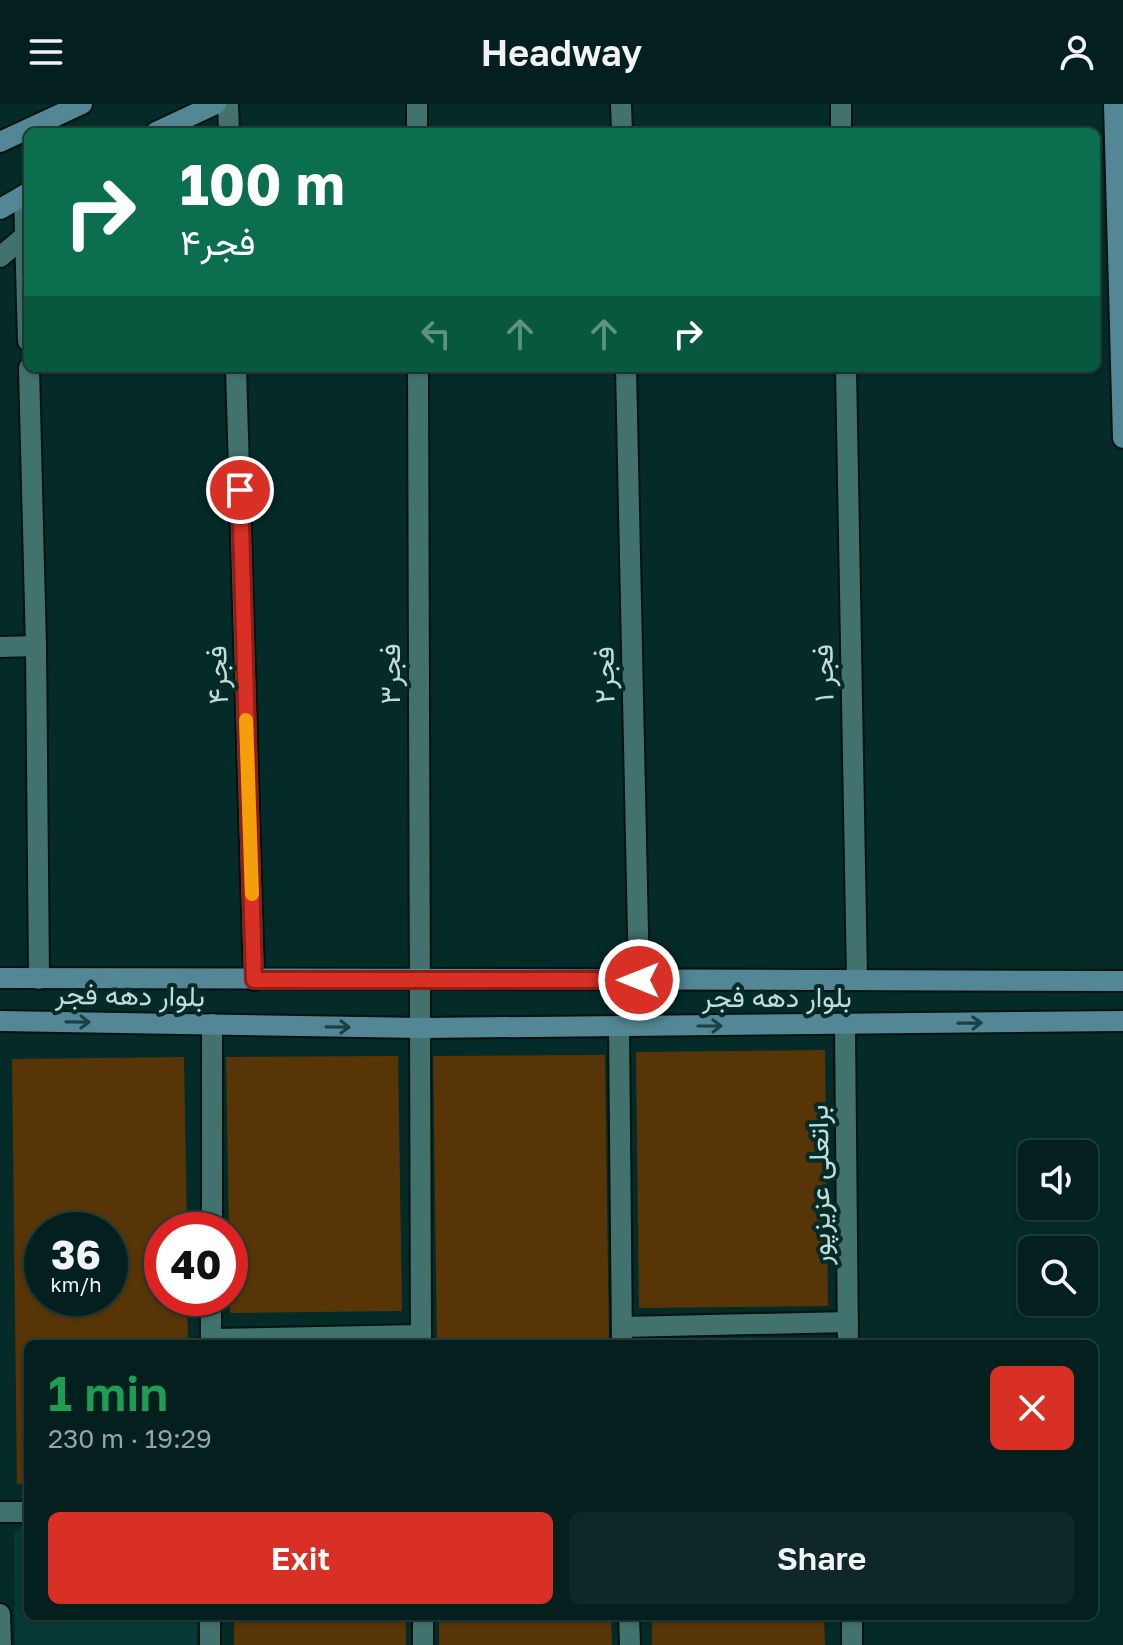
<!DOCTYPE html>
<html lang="en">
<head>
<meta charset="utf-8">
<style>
  :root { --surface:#03201e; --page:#0d2827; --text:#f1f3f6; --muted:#97a3a4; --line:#243e3c; --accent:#d93025 }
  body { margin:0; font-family:"Golos Text",Vazirmatn,sans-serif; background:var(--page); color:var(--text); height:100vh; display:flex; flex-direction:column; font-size:30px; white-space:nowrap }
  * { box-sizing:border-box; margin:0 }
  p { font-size:26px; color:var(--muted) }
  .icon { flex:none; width:44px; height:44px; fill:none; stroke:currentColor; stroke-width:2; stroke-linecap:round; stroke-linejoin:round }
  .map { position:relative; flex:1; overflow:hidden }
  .details { position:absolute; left:24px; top:1236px; width:1074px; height:280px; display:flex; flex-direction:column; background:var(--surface); border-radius:12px; box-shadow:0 2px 6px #0004,0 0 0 2px var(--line) }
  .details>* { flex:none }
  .guide { position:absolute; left:24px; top:24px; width:1076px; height:244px; border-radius:12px; box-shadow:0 2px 6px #0004,0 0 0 2px var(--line); background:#0b6e4f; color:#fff; overflow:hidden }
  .fabs { position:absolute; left:1018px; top:1036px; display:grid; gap:16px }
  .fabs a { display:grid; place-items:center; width:80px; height:80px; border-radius:12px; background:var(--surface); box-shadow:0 2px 6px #0004,0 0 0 2px var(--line); font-size:40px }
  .speed { position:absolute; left:24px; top:1108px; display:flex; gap:16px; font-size:40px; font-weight:700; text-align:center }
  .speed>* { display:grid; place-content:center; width:104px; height:104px; border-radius:50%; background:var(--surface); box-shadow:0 2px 6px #0004,0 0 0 2px var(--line); line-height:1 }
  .speed small { font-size:20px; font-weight:400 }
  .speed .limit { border:12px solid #d22; background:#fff; color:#111 }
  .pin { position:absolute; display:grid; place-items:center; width:68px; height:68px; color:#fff; margin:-34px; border:4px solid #fff; border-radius:50%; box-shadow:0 2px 8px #0007 }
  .me { position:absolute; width:88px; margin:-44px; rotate:270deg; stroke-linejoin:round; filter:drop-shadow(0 0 6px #0008) }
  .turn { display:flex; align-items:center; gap:28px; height:168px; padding:0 24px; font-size:36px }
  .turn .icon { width:104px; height:104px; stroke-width:2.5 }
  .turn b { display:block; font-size:56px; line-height:68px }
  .lanes { display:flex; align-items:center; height:76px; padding:0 24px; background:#0003; justify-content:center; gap:40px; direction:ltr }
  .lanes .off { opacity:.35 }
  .round { display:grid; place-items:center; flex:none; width:84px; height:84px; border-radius:12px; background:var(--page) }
  .summary { display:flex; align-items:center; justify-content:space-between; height:136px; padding:0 24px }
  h1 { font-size:48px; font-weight:600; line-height:60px; color:#1e9e55 }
  .action { display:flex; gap:16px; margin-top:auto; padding:16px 24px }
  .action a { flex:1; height:92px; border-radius:12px; background:var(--accent); color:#fff; font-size:32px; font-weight:600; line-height:92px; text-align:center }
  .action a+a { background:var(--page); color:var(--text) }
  header { display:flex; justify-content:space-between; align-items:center; height:104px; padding:0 24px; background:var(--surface); font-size:36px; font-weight:600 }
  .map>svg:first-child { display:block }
</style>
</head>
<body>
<header><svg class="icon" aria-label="menu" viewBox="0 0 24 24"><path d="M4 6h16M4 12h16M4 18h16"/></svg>Headway<svg class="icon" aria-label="person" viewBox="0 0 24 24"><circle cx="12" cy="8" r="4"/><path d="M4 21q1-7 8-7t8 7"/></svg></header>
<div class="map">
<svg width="1123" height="1541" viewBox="0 0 1123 1541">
  <rect width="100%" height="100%" fill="#042b28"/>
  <path fill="#083835" d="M24 1422H28V1512H197V1541H15L14 1430Z"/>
  <g fill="#573507" fill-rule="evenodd">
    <path d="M825 946 828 1202 639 1204 636 948Z"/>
    <path d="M605 951 609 1240H437L433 952Z"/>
    <path d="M398 952 402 1207 230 1209V1126H229L226 953Z"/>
    <path d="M184 953 187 1126H162V1194H187L188 1240H28V1380H17L12 955ZM42 1126H110V1194H42Z"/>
    <rect x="234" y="1512" width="172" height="29"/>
    <path d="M439 1512H611L612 1541H439Z"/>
    <path d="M652 1512H824L825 1541H652Z"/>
  </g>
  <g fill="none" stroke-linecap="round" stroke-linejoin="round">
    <defs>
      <g id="street">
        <path d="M228 0 229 28"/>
        <path d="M417 0V28"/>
        <path d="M621 0 622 28"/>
        <path d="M841 0V28"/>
        <path d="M24 91 28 237"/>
        <path d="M0 153 25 132"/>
        <path d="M29 264 36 542 39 875"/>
        <path d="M236 264 254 876"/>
        <path d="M418 264 421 1240"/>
        <path d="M626 264 639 876"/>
        <path d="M846 264 857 874"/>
        <path d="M0 543 36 542"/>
        <path d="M845 921 848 1240"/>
        <path d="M619 922 622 1240"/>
        <path d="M212 1126V920"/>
        <path d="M622 1223 848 1218"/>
        <path d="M211 1235 421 1231"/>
        <path d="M211 1240V1194"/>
        <path d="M0 1408H28"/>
        <path d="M0 1510 1 1541"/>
        <path d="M423 1512V1541"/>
        <path d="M629 1512 630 1541"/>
        <path d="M852 1512V1541"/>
        <path d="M210 1541V1512"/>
      </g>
      <g id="secondary">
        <path d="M1114 0 1123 334"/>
        <path d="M156 28 216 0"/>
        <path d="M0 38 82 0"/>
        <path d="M0 105 28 89"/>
        <path d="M0 874C374 877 749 873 1123 877"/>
        <path d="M0 917 421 924 1123 917"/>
      </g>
    </defs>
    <use href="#street" stroke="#001210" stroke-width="24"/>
    <use href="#secondary" stroke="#001210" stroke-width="24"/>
    <use href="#street" stroke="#42726d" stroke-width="20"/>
    <use href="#secondary" stroke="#538795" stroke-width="20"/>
  </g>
  <defs><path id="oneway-shaft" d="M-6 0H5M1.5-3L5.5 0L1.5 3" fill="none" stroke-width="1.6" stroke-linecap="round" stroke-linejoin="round" transform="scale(2)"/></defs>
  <g stroke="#184243">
    <use href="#oneway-shaft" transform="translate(78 918) rotate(1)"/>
    <use href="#oneway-shaft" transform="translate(970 919) rotate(-1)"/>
    <use href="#oneway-shaft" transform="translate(710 922)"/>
    <use href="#oneway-shaft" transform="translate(338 923) rotate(1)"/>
  </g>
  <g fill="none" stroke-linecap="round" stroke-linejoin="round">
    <defs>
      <path id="route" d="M240 386 254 876H639"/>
    </defs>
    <use href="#route" stroke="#8d1f18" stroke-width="20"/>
    <use href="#route" stroke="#d93025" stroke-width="14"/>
    <path stroke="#f59e0b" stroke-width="14" d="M246 616 252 790"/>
  </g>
  <g text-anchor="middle" stroke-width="8" stroke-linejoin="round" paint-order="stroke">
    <g font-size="28" fill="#c3dbd8" stroke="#042b28">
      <text transform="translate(823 569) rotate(-91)" y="10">فجر ۱</text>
      <text transform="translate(390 570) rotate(-90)" y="10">فجر۳</text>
      <text transform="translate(217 571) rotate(-92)" y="10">فجر۴</text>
      <text transform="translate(604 571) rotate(-91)" y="10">فجر۲</text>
      <text transform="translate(130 891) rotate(1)" y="10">بلوار دهه فجر</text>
      <text x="777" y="903">بلوار دهه فجر</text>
      <text transform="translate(819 1081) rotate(-91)" y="10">براتعلی عزیزپور</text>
    </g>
  </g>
</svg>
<div class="fabs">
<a><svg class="icon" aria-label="sound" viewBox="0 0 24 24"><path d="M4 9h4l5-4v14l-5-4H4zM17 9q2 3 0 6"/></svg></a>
<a><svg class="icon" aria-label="search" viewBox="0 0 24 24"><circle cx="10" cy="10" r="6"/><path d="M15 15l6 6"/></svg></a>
</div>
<div class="speed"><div>36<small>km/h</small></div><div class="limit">40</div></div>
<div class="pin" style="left:240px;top:386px;background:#d93025"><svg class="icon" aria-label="arrive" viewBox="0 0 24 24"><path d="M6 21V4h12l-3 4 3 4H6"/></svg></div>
<svg class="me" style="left:639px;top:876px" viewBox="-20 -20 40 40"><circle r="17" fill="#d93025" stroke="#fff" stroke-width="3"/><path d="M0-11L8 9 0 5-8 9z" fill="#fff"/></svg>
<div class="guide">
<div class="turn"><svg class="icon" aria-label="right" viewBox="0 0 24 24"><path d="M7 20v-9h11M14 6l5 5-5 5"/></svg><div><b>100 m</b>فجر۴</div></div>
<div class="lanes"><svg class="icon off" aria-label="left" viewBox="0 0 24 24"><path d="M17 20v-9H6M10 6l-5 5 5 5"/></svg><svg class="icon off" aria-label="ahead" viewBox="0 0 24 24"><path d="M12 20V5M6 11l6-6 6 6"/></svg><svg class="icon off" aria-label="ahead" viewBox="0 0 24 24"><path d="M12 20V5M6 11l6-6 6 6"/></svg><svg class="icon" aria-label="right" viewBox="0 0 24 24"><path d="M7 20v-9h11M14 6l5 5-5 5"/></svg></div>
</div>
<section class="details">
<div class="summary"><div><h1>1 min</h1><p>230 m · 19:29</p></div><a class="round" style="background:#d93025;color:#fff"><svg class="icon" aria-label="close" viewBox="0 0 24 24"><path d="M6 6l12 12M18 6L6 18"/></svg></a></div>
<div class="action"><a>Exit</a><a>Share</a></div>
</section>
</div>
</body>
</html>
